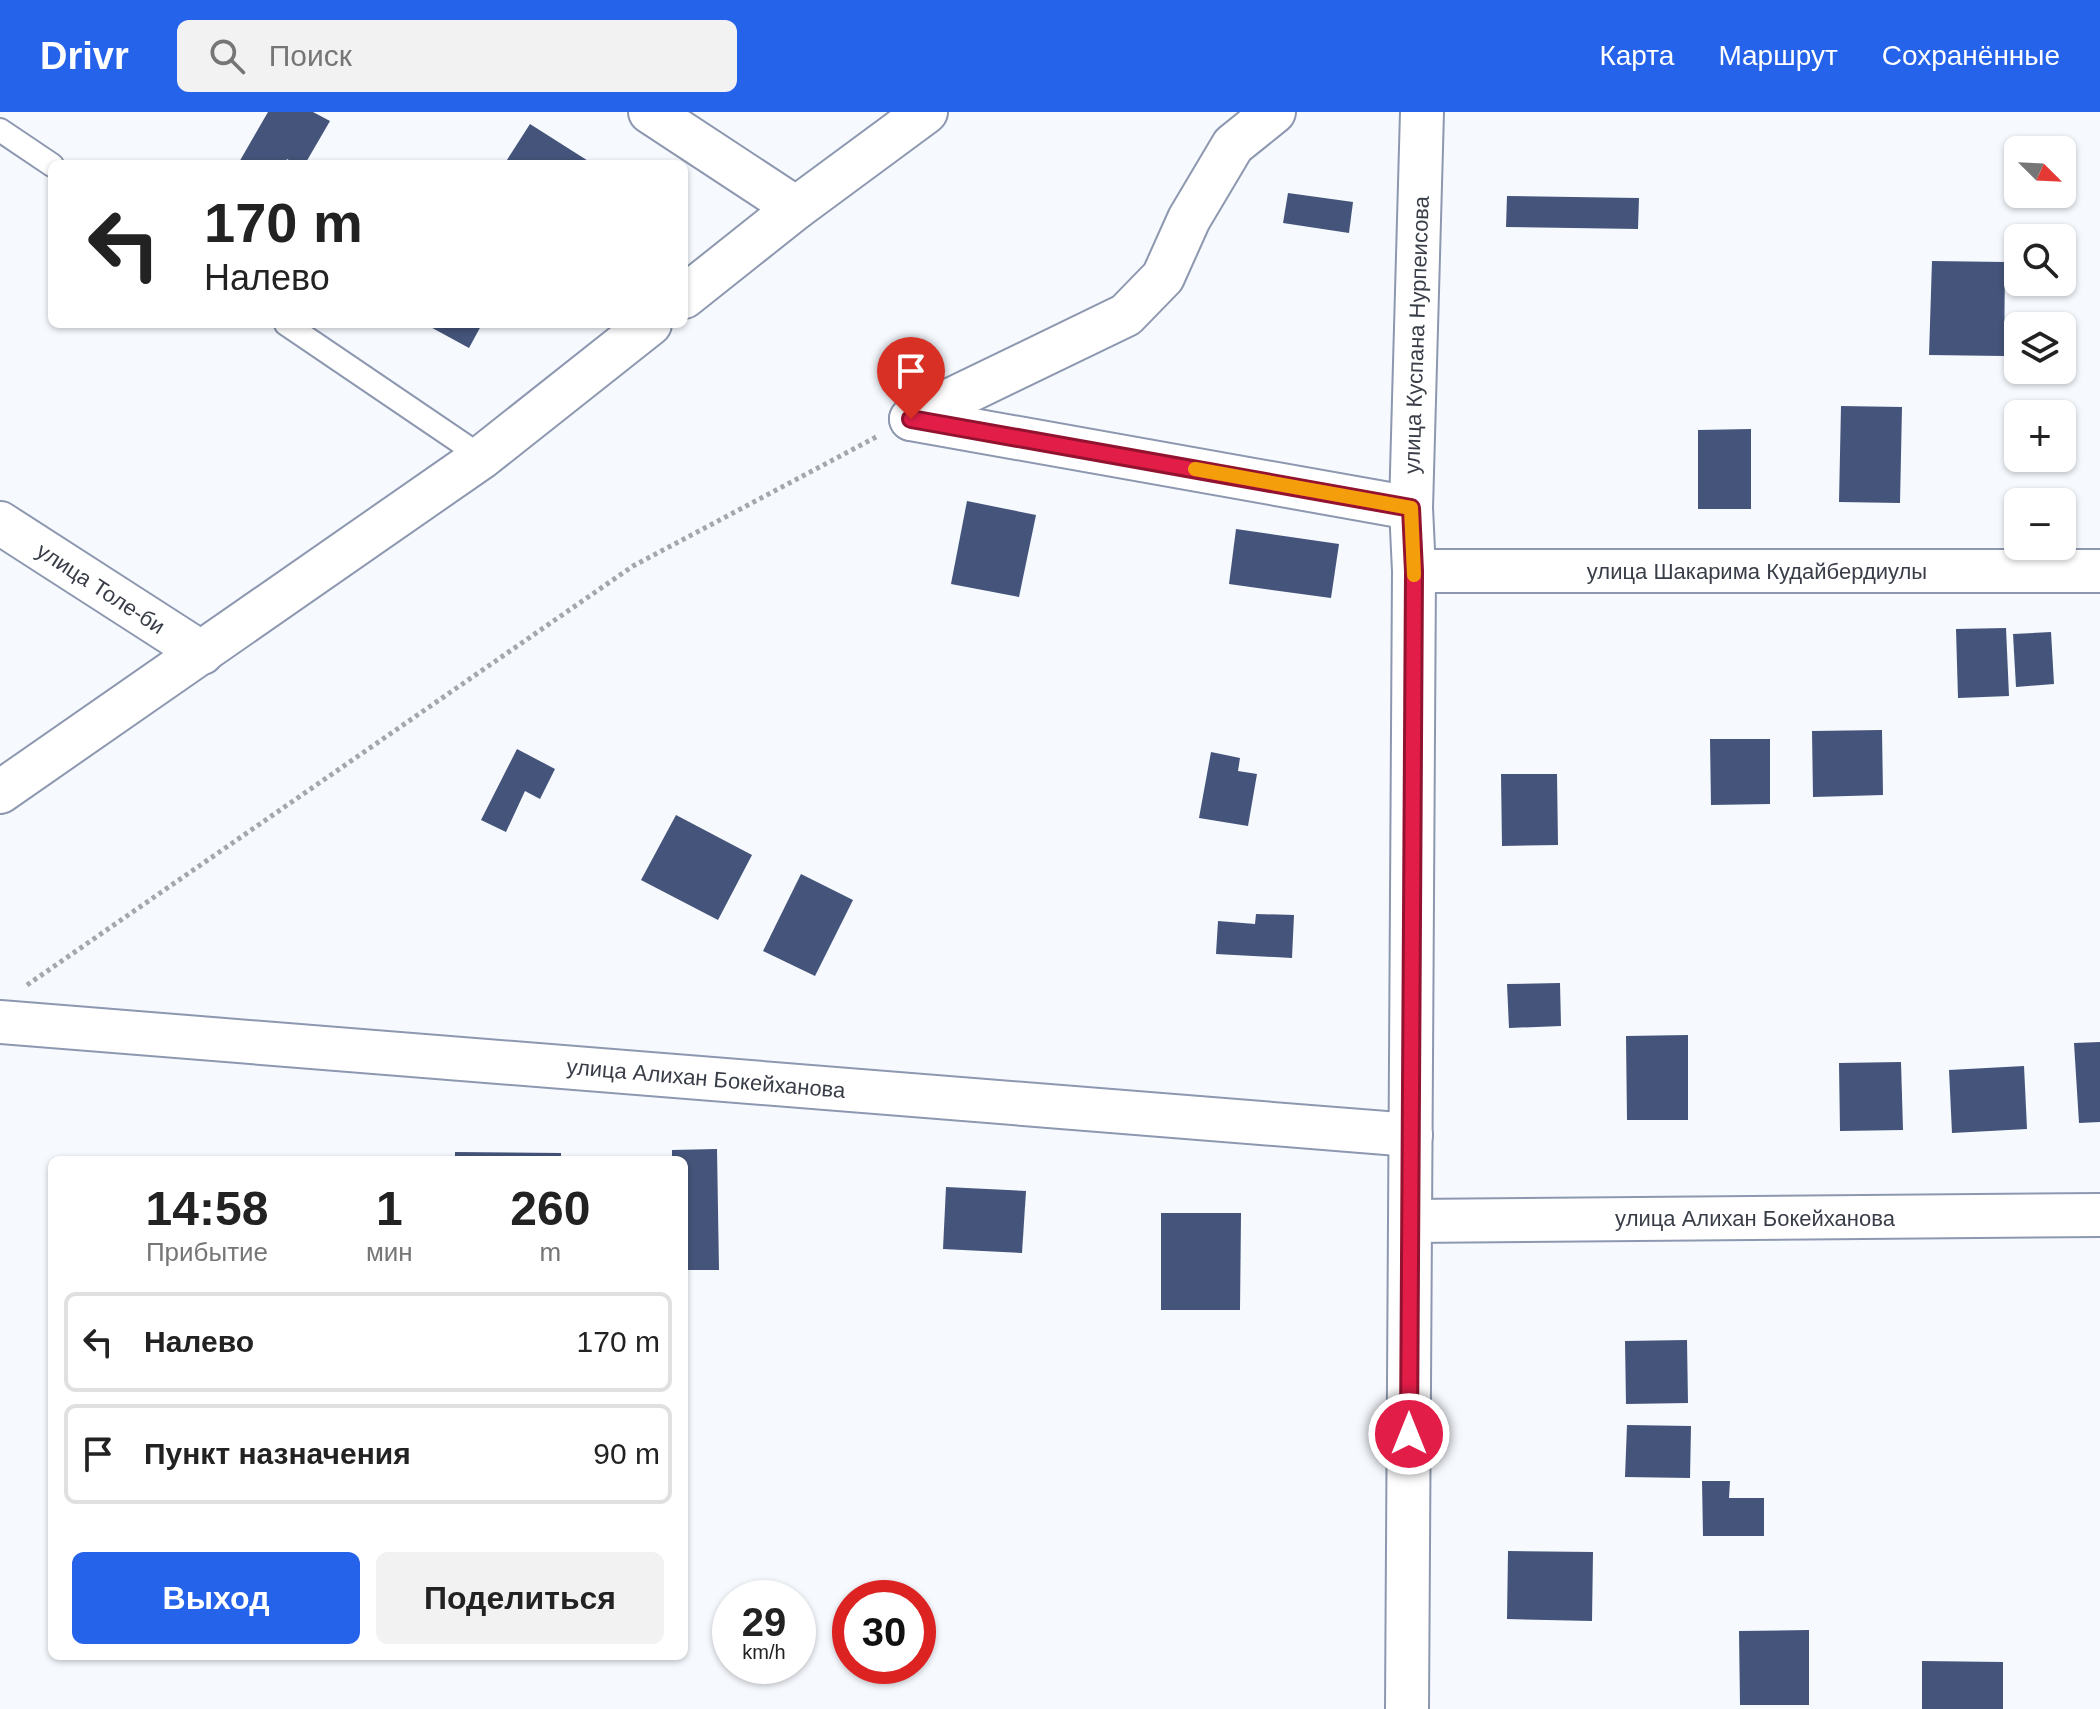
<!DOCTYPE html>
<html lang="ru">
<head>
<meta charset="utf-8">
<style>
  :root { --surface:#fff; --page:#f2f2f2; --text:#222; --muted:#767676; --line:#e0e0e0; --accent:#2563eb }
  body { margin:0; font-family:Helvetica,sans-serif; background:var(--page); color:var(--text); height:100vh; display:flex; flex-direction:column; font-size:30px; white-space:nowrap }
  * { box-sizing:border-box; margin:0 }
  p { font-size:26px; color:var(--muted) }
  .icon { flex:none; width:44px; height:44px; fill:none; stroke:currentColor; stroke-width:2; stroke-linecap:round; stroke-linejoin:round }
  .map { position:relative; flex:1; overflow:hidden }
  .sheet { position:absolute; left:48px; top:1044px; width:640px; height:504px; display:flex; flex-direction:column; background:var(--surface); border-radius:12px; box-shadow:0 2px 6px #0004 }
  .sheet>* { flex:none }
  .banner { position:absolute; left:48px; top:48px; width:640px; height:168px; border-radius:12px; box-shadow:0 2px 6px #0004; background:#fff; color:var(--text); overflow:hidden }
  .needle { width:52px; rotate:114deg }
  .buttons { position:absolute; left:2004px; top:24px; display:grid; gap:16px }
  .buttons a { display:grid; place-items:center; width:72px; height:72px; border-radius:12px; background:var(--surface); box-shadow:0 2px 6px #0004; font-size:40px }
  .speed { position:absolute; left:712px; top:1468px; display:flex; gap:16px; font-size:40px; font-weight:700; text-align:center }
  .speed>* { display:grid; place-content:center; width:104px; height:104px; border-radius:50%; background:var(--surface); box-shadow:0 2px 6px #0004; line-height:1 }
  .speed small { font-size:20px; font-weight:400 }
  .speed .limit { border:12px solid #d22; background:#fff; color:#111 }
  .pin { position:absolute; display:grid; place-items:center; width:68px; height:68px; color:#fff; margin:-82px -34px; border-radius:50% 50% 50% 0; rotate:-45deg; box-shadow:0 0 8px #0007 }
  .pin .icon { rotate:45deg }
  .me { position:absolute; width:88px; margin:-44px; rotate:0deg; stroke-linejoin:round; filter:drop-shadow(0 0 6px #0008) }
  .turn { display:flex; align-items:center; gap:28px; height:168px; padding:0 24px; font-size:36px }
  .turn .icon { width:104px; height:104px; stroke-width:2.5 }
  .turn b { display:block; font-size:56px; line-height:68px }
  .eta { display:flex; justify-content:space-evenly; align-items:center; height:136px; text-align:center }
  .eta b { font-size:48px; font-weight:700; line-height:56px }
  .action { display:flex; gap:16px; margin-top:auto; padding:16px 24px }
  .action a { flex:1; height:92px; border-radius:12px; background:var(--accent); color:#fff; font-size:32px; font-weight:700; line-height:92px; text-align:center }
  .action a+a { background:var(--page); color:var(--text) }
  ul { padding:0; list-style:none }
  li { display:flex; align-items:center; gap:24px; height:100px; margin:0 16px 12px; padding:0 8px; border:4px solid var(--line); border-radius:12px }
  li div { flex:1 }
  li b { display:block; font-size:30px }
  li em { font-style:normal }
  header { display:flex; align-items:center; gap:48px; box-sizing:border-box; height:112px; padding:0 40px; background:var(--accent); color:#fff }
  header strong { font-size:38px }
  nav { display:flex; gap:44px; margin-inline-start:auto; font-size:28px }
  .search { width:560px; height:72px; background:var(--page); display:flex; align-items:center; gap:20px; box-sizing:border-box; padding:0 28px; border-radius:12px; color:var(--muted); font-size:30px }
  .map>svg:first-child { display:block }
</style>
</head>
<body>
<header>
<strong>Drivr</strong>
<div class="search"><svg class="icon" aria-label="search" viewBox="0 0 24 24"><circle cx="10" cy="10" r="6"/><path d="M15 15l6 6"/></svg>Поиск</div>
<nav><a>Карта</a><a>Маршрут</a><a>Сохранённые</a></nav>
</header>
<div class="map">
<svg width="2100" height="1597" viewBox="0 0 2100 1597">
  <rect width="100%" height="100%" fill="#f6f9fe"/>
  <g fill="#44547a">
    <path d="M268 0H313L330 9 305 52H295L287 47 284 52H238Z"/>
    <path d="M530 12 593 52H507L505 51Z"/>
    <path d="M1288 81 1353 90 1349 121 1283 111Z"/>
    <path d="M1507 84 1639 86 1638 117 1506 115Z"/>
    <path d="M1932 149 2005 150 2004 244 1929 243Z"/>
    <path d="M425 212H482L469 236Z"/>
    <path d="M1841 294 1902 295 1900 391 1839 390Z"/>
    <path d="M1751 317V397H1698V318Z"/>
    <path d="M967 389 1036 403 1019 485 951 472Z"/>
    <path d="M1236 417 1339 432 1331 486 1229 472Z"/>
    <path d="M2006 516 2009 584 1958 586 1956 517Z"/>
    <path d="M2051 520 2054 572 2016 575 2013 522Z"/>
    <path d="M1882 618 1883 683 1813 685 1812 619Z"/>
    <path d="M1710 627H1770V692L1711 693Z"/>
    <path d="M517 637 555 657 540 687 525 679 506 720 481 708Z"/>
    <path d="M1211 640 1240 646 1238 659 1257 662 1248 714 1199 706Z"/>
    <path d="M1501 662H1557L1558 733 1502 734Z"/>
    <path d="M676 703 752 743 718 808 641 768Z"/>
    <path d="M801 762 853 788 815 864 763 839Z"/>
    <path d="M1256 802 1294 803 1292 846 1216 842 1218 809 1255 812Z"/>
    <path d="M1560 871 1561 914 1509 916 1507 872Z"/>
    <path d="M1688 923V1008H1627L1626 924Z"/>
    <path d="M2100 930V1010L2079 1011 2074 931Z"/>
    <path d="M1901 950 1903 1018 1840 1019 1839 951Z"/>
    <path d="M2024 954 2027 1017 1952 1021 1949 958Z"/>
    <path d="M717 1037 719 1158H684V1048H672V1038Z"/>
    <path d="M455 1040 561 1041V1048H455Z"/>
    <path d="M946 1075 1026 1079 1022 1141 943 1137Z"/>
    <path d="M1161 1101H1241L1240 1198H1161Z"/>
    <path d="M1687 1228 1688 1291 1626 1292 1625 1229Z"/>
    <path d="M1627 1313 1691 1314 1690 1366 1625 1365Z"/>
    <path d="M1702 1369H1730L1729 1386H1764V1424H1703Z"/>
    <path d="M1508 1439 1593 1440 1592 1509 1507 1507Z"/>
    <path d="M1809 1518V1593H1740L1739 1519Z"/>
    <path d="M1922 1549 2003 1550V1597H1922Z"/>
  </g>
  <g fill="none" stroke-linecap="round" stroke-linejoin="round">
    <defs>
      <g id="lane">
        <path d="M0 18 52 53"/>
        <path d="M286 212 482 345"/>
      </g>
      <g id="street">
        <path d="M650 0 796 96"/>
        <path d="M684 185 796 96 926 0"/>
        <path d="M911 307 1411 396"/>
        <path d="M911 307 1126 203 1163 165 1189 107 1233 33 1274 0"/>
        <path d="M0 411 202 541"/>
        <path d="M1414 459H2100"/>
        <path d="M0 680 482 345 650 212"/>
        <path d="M0 910 1411 1023"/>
        <path d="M1410 1109 2100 1103"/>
        <path d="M1407 1597 1414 459 1411 396 1422 0"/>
      </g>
    </defs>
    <use href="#lane" stroke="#8d98b0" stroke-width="26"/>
    <use href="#street" stroke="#8d98b0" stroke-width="46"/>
    <path stroke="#a3a7ae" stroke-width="5" stroke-dasharray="4 4" stroke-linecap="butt" d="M27 873 633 454 878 324"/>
    <use href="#lane" stroke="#fff" stroke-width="22"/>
    <use href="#street" stroke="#fff" stroke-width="42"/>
  </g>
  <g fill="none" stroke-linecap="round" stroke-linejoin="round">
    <defs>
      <path id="route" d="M911 307 1411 396 1414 459 1409 1322"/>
    </defs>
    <use href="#route" stroke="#92132f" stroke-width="20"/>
    <use href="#route" stroke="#e11d48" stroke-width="14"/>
    <path stroke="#f59e0b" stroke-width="14" d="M1195 357 1411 396 1414 463"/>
  </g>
  <g text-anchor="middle" stroke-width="8" stroke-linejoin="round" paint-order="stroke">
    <g font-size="22" fill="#383d47" stroke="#fff">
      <text transform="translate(1416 223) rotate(-88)" y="8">улица Куспана Нурпеисова</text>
      <text x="1757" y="467">улица Шакарима Кудайбердиулы</text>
      <text transform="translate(101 476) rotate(33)" y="8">улица Толе-би</text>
      <text transform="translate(706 966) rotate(5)" y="8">улица Алихан Бокейханова</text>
      <text x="1755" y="1114">улица Алихан Бокейханова</text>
    </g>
  </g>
</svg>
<div class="buttons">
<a><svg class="needle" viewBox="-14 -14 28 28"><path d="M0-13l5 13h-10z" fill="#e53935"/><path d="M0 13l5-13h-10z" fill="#767676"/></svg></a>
<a><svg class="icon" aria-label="search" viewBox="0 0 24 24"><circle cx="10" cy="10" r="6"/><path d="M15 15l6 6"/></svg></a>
<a><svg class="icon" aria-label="layers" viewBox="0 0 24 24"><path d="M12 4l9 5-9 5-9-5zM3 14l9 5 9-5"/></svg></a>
<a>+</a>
<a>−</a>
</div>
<div class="speed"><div>29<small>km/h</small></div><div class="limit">30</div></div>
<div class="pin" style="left:911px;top:307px;background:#d93025"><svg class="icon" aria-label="arrive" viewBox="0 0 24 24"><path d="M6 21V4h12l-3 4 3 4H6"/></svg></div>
<svg class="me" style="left:1409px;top:1322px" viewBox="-20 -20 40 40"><circle r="17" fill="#e11d48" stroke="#fff" stroke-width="3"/><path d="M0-11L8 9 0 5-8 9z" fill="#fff"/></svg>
<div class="banner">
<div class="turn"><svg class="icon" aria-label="left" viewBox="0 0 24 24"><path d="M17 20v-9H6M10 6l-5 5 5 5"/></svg><div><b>170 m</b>Налево</div></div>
</div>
<section class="sheet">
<div class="eta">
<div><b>14:58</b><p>Прибытие</p></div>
<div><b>1</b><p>мин</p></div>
<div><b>260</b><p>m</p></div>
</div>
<ul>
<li><svg class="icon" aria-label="left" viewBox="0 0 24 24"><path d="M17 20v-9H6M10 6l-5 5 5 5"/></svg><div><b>Налево</b></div><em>170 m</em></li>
<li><svg class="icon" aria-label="arrive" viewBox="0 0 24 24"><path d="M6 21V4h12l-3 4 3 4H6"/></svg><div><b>Пункт назначения</b></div><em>90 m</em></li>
</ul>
<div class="action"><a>Выход</a><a>Поделиться</a></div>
</section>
</div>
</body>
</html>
